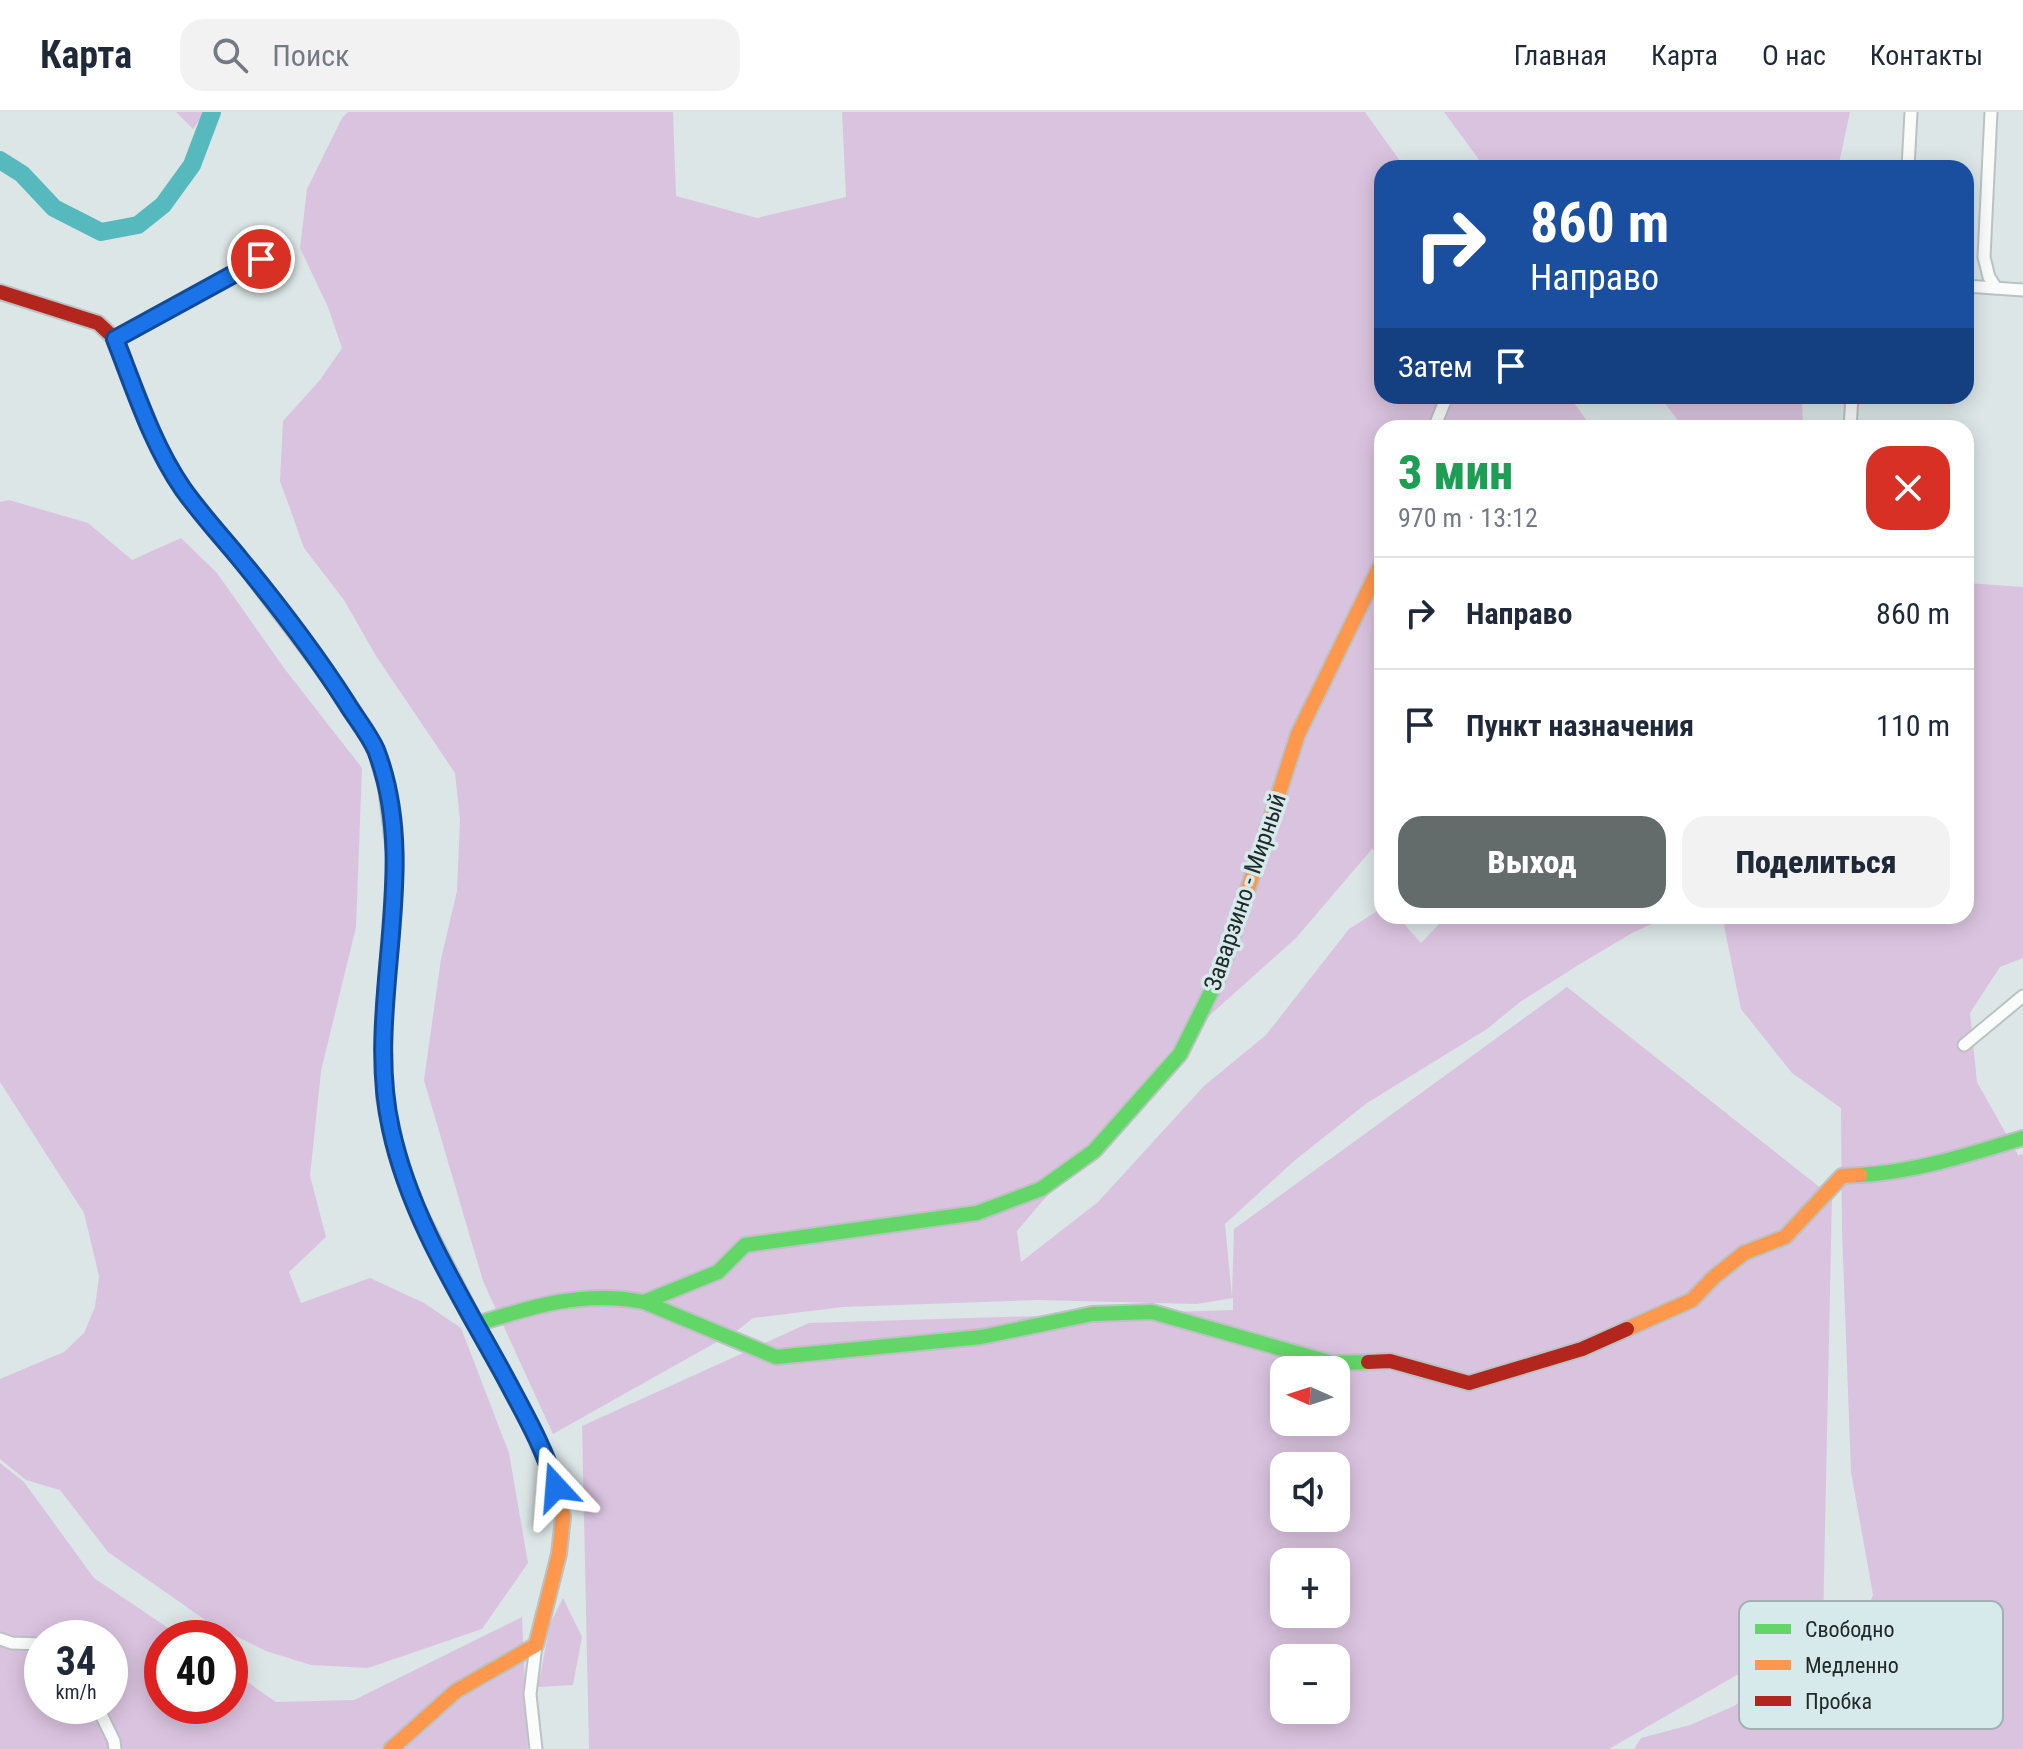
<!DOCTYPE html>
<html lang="ru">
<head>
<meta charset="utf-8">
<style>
  :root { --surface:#fff; --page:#f2f2f3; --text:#1f2937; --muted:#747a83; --line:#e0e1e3; --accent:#636b6b }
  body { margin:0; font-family:"Roboto Condensed",sans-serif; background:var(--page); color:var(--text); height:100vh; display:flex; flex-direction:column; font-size:30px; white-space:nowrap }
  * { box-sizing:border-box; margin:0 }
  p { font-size:26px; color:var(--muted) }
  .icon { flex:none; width:44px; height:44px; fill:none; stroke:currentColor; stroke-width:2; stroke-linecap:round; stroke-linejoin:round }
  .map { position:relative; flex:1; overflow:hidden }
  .drawer { position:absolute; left:1374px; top:308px; width:600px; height:504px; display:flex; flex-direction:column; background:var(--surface); border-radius:24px; box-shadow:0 4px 20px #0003 }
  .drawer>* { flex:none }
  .guide { position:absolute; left:1374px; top:48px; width:600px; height:244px; border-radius:24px; box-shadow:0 4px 20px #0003; background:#1a4fa0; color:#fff; overflow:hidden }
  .needle { width:52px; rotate:273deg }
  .controls { position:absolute; left:1270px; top:1244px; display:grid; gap:16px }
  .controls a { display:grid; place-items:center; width:80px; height:80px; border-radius:16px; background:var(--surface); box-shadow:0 4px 20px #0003; font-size:40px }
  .speed { position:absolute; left:24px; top:1508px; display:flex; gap:16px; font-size:40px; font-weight:700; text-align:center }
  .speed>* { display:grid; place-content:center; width:104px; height:104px; border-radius:50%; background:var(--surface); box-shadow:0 4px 20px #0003; line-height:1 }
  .speed small { font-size:20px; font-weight:400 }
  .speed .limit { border:12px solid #d22; background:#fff; color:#111 }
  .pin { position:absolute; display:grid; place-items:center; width:68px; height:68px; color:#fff; margin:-34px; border:4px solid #fff; border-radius:50%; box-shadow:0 2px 8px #0007 }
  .me { position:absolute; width:88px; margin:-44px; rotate:341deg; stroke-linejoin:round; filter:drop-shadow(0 0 6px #0008) }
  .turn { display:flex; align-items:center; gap:28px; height:168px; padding:0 24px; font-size:36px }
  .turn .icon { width:104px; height:104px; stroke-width:2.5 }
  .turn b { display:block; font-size:56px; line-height:68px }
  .then { display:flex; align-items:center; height:76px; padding:0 24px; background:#0003; gap:16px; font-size:30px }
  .round { display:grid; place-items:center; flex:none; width:84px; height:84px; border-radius:24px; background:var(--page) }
  .summary { display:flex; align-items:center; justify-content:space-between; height:136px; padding:0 24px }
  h1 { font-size:48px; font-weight:800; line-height:60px; color:#1e9e55 }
  .action { display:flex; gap:16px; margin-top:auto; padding:16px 24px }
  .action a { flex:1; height:92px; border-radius:24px; background:var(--accent); color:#fff; font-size:32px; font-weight:800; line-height:92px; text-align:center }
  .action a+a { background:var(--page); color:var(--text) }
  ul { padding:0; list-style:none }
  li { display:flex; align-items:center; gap:24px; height:112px; padding:0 24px; border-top:2px solid var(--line) }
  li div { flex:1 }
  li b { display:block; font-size:30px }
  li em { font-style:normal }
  header { display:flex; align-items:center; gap:48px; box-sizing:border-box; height:112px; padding:0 40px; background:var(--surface); border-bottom:2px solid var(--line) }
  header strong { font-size:38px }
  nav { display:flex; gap:44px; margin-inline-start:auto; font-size:28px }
  .search { width:560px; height:72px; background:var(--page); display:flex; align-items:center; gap:20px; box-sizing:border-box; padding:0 28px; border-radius:24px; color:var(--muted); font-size:30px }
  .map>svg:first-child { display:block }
</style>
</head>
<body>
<header>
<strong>Карта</strong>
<div class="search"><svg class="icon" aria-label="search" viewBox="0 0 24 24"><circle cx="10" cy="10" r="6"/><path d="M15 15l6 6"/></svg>Поиск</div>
<nav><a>Главная</a><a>Карта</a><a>О нас</a><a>Контакты</a></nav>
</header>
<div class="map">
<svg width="2023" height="1637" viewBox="0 0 2023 1637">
  <rect width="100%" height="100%" fill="#dce6e6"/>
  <g fill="#dac3df" fill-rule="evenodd">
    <path d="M176 0H205L193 17Z"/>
    <path d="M348 0H673L676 84 757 106 846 85 842 0H1365L1405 56H1382V284H1569L1592 316H1382V744L1372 737 1296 826 1172 937 1017 1119 1021 1150 1098 1090 1204 974 1266 923 1349 817 1382 796V804H1397L1421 831 1447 804H1669L1632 821 1580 852 1520 890 1487 917 1367 991 1294 1049 1225 1112 1232 1185 1234 1117 1567 875 1832 1085 1823 1513 1609 1637H589L582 1314 809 1211 1233 1198V1186L1197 1192 1038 1188 843 1195 753 1206 738 1218 553 1322 483 1169 424 968 441 847 457 779 460 708 455 661 376 544 344 488 304 436 280 369 283 309 320 268 342 236 328 195 300 136 307 77 342 6ZM1284 1258H1336V1310H1284ZM1284 1354H1336V1406H1284ZM1284 1450H1336V1502H1284ZM1284 1546H1336V1598H1284Z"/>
    <path d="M1444 0H1850L1838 56H1485Z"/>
    <path d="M1659 284H1802L1803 316H1684Z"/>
    <path d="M9 388 88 411 132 448 181 426 217 461 284 556 362 656 356 815 321 959 310 1064 326 1125 289 1160 301 1191 370 1166 424 1191 461 1216 509 1341 528 1451 482 1517 368 1556 311 1553 266 1539 211 1512 108 1440 60 1378 26 1368 0 1347V1267L64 1240 84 1221 95 1195 99 1164 84 1101 0 970V390Z"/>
    <path d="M1966 471 2023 475V846L2000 855 1970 901 1977 970 2018 1043 2023 1042V1637H1634L1641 1626 1690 1613 1734 1594 1787 1556 1843 1562 1873 1483 1851 1360 1842 1119 1841 996 1792 961 1741 897 1722 804H1966Z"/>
    <path d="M0 1351 24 1370 94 1466 183 1526H162V1594H230V1558L276 1590 354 1588 522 1505 528 1637H0ZM42 1526H110V1594H42Z"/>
    <path d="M563 1486 582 1525 573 1573 538 1575 550 1512Z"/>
  </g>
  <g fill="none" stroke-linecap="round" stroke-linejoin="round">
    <path stroke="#55b9bd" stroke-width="18" d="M0 48 22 62 54 96 101 120 138 113 163 93 192 53 212 0"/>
    <defs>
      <g id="street">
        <path d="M1991 0 1984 145 1989 165 1996 176"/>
        <path d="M1908 56 1911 0"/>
        <path d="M1966 174 2023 178"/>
        <path d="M115 227 261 147"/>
        <path d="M1434 316 1447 284"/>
        <path d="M1850 316 1852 284"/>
        <path d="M1964 933 2023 884"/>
        <path d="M0 1527 12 1531 42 1532"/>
        <path d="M536 1533 530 1582 536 1637"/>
        <path d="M97 1594 114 1629 115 1637"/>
      </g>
      <g id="fast">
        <path d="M225 428 334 572 375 636 386 675 395 750 394 791 384 893V986L396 1040 410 1082 466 1192"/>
        <path d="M1860 1063C1915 1060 1971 1042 2023 1026"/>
        <path d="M644 1190 718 1160 745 1133 977 1101 1041 1077 1094 1039 1180 942 1219 864 1236 814"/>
        <path d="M477 1212C533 1194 585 1178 644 1190L776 1245 981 1225 1092 1202 1152 1200 1332 1251 1368 1250"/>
      </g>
      <g id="slow">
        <path d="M1236 814 1298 622 1382 450"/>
        <path d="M1627 1217 1692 1188 1714 1165 1744 1141 1785 1125 1842 1064 1860 1063"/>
        <path d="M391 1637 456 1579 536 1533 559 1442 563 1405 556 1375 535 1321 466 1192"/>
      </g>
      <g id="jam">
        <path d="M0 180 98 211 115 227 163 345 184 378 225 428"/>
        <path d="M1368 1250 1390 1249 1469 1271 1582 1237 1627 1217"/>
      </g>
    </defs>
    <use href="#street" stroke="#bac2c2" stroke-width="15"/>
    <use href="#fast" stroke="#bac2c2" stroke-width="18"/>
    <use href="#slow" stroke="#bac2c2" stroke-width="18"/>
    <use href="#jam" stroke="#bac2c2" stroke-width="18"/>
    <use href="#street" stroke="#fafbfb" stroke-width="11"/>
    <use href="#fast" stroke="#63d668" stroke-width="14"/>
    <use href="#slow" stroke="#ff974d" stroke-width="14"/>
    <use href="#jam" stroke="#b3261e" stroke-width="14"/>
  </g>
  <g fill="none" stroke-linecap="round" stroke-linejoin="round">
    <defs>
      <path id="route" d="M261 147 115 227C135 278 152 332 183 377 200 401 221 424 240 447 277 492 314 540 346 590 355 605 369 622 376 638 423 760 363 893 391 1017 410 1106 462 1186 505 1265 524 1301 544 1335 556 1375"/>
    </defs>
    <use href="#route" stroke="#114b97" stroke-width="20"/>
    <use href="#route" stroke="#1a73e8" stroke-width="14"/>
  </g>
  <g text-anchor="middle" stroke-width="7" stroke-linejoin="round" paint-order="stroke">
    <g font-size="24" fill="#222929" stroke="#d7eaeb">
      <text transform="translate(1245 780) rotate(-71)" y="8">Заварзино - Мирный</text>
    </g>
  </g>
  <rect x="1739" y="1489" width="264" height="128" rx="12" fill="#d7eaeb" stroke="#a1b0b1" stroke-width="2"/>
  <rect x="1755" y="1512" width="36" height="10" fill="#63d668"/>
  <rect x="1755" y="1548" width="36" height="10" fill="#ff974d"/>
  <rect x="1755" y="1584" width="36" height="10" fill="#b3261e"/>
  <g font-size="22" fill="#222929">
    <text x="1805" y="1525">Свободно</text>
    <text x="1805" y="1561">Медленно</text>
    <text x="1805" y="1597">Пробка</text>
  </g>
</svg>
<div class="controls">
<a><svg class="needle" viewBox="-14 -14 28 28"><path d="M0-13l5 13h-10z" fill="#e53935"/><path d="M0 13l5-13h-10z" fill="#747a83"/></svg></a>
<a><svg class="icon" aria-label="sound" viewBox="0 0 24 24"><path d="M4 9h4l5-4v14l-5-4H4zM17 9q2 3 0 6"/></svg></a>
<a>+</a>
<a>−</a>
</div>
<div class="speed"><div>34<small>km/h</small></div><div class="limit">40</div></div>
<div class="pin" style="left:261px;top:147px;background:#d93025"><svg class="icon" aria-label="arrive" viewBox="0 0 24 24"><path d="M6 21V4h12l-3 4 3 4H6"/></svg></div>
<svg class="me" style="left:556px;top:1375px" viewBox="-20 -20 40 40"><path d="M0-17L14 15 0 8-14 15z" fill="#1a73e8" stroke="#fff" stroke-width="4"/></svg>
<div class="guide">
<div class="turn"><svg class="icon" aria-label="right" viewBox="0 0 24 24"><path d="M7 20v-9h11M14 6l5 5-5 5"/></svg><div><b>860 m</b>Направо</div></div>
<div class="then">Затем<svg class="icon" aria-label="arrive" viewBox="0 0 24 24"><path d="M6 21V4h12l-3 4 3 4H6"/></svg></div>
</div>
<section class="drawer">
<div class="summary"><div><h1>3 мин</h1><p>970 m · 13:12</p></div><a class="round" style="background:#d93025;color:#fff"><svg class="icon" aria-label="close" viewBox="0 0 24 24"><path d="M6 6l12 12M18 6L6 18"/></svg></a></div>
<ul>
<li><svg class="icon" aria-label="right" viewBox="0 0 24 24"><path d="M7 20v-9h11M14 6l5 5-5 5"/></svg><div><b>Направо</b></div><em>860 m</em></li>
<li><svg class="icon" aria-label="arrive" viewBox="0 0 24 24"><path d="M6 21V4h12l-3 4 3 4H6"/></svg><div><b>Пункт назначения</b></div><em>110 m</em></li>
</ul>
<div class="action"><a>Выход</a><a>Поделиться</a></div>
</section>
</div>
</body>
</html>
